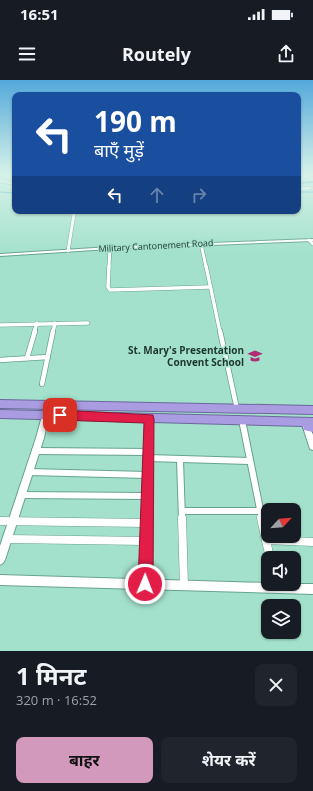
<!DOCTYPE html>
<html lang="hi">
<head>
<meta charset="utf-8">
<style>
  :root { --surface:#171b24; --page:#20242c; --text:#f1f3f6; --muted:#9ea1a6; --accent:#d399bc }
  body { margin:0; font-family:"Open Sans","Noto Sans Devanagari",sans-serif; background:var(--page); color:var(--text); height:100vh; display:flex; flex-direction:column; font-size:15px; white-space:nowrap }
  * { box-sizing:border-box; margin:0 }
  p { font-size:13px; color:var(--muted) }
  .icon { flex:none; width:22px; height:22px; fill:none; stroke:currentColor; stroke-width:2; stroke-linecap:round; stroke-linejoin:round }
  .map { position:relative; height:571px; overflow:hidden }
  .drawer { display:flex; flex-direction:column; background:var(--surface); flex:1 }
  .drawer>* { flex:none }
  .top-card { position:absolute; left:12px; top:12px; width:289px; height:122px; border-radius:8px; box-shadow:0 1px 3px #0004; background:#1a4fa0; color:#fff; overflow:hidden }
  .needle { width:26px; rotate:64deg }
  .fabs { position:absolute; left:261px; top:423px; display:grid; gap:8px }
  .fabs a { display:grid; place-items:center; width:40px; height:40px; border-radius:8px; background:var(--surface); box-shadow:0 1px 3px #0004; font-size:20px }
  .pin { position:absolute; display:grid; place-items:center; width:34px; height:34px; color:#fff; margin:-17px; border-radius:8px; box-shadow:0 2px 6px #0006 }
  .me { position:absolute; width:44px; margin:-22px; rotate:1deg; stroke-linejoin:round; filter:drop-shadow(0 0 3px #0008) }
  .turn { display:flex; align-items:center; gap:14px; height:84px; padding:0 16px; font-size:18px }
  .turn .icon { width:52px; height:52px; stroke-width:2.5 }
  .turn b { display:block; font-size:28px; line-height:34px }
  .lanes { display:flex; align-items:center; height:38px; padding:0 16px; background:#0003; justify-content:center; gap:20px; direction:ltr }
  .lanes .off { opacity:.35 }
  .round { display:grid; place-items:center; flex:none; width:42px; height:42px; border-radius:8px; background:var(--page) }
  .head { display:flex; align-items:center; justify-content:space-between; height:68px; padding:0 16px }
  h1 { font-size:24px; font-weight:700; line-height:30px }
  .primary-button { display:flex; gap:8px; margin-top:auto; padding:8px 16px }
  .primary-button a { flex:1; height:46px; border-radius:8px; background:var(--accent); color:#111; font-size:16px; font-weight:700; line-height:46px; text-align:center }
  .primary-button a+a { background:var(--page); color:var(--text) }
  .status { display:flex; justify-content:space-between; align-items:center; height:28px; padding:0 20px; background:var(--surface); direction:ltr }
  .status svg { height:11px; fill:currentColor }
  header { display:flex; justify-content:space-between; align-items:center; height:52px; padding:0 16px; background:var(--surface); font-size:18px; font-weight:700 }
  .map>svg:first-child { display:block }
</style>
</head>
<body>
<div class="status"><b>16:51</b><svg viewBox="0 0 49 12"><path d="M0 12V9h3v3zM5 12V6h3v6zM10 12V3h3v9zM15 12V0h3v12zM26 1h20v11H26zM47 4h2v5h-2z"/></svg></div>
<header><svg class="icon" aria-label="menu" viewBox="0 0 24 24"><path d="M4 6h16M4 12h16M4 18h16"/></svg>Routely<svg class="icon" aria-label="share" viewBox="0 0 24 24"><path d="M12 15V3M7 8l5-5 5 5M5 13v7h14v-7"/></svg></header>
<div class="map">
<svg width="313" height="571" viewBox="0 0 313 571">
  <rect width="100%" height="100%" fill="#a3e1cc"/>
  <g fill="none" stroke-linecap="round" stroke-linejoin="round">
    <g stroke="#1497c8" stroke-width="1">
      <path d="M0 112 15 113"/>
      <path d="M298 112H313"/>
    </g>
    <g stroke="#1497c8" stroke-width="2">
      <path d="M0 102 15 105"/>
      <path d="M298 103 313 102"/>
    </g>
    <defs>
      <g id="minor-far5">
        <path d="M298 98 313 95"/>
        <path d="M299 109 310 108"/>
        <path d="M74 135 75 131"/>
      </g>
      <g id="minor-far4">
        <path d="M309 160 313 164"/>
        <path d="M201 164 206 187"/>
        <path d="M68 171 74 134"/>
        <path d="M109 187 110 168"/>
      </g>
      <g id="minor-far3">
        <path d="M109 186 108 207 110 210 209 207"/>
        <path d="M206 186 220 252"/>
        <path d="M0 245 88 243"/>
        <path d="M34 252 37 243"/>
        <path d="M53 252 55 243"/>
      </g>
      <g id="minor-far2">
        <path d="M220 251 237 329"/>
        <path d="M27 278 35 251"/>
        <path d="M0 280 48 277"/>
        <path d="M42 304 53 251"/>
      </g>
      <g id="minor-far1">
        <path d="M242 340 262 439"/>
        <path d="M35 371 148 372"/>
        <path d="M148 378 249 381"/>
        <path d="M180 380 182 439"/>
        <path d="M29 392 147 395"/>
        <path d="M21 415 147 416"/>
        <path d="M182 431H260"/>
        <path d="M147 439 149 339"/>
      </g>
      <g id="minor">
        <path d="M182 438 184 506"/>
        <path d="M261 438 270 478"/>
        <path d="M0 441 146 443"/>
        <path d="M8 459 146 461"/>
        <path d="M266 460 313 462"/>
        <path d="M145 504 147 438"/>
      </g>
      <g id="tertiary">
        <path d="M313 159V161L110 169 0 176V174L110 167Z"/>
        <path d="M48 322 50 323 51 325 44 358 5 480 3 483 0 485V466L36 358 45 325 46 323Z"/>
        <path d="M306 341 308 342 313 355V370L310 369 309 366 302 344 304 342Z"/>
        <path d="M0 495 268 503V504H313V514L0 505Z"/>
      </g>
      <path id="secondary" d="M0 100 15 103V105L0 102Z"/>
      <g id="trunk">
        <path d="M0 320 313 326V334L0 328Z"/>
        <path d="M0 330 313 338V352L304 350 303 346 0 338Z"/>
      </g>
    </defs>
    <use href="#minor-far5" stroke="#66a38f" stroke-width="3.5"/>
    <use href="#minor-far4" stroke="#66a38f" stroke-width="4"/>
    <use href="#minor-far3" stroke="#66a38f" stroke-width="4.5"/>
    <use href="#minor-far2" stroke="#66a38f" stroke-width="6"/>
    <use href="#minor-far1" stroke="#66a38f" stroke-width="8"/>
    <use href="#minor" stroke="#66a38f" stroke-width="9"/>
    <use href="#tertiary" stroke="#66a38f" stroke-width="2"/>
    <use href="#secondary" stroke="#66a38f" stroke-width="1"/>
    <use href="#trunk" stroke="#6b689c" stroke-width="2"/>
    <use href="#minor-far5" stroke="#fff" stroke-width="2.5"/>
    <use href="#minor-far4" stroke="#fff" stroke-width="3"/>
    <use href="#minor-far3" stroke="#fff" stroke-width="3.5"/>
    <use href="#minor-far2" stroke="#fff" stroke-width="4.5"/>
    <use href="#minor-far1" stroke="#fff" stroke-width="6"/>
    <use href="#minor" stroke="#fff" stroke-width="8"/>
    <use href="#tertiary" fill="#fff" fill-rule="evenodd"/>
    <use href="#secondary" fill="#fff" fill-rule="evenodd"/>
    <use href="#trunk" fill="#aa9ce0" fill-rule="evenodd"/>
  </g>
  <linearGradient id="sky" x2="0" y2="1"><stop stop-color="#53a8db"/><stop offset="0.54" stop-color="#d6f2e8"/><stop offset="1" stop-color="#d6f2e8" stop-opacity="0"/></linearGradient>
  <rect width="313" height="174" fill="url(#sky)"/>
  <path fill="#e11d48" stroke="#92132f" d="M60 330 153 335 154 339 153 504 150 509 145 511 140 509 138 504 144 343 60 340 57 338 55 335 57 332Z"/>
  <defs>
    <symbol id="school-bare" viewBox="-9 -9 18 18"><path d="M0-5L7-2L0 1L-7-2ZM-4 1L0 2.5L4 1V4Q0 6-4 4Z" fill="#af2b74" stroke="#a3e1cc" stroke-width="2.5" paint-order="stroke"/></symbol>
  </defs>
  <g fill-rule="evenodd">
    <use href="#school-bare" x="245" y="266" width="20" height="20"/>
  </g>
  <g text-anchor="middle" stroke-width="3" stroke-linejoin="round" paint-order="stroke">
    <g font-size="9" fill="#1c352d" stroke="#a3e1cc">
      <text transform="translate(156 166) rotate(-3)" y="3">Military Cantonement Road</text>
    </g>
    <g font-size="10" font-weight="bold" fill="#1c352d" stroke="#a3e1cc" text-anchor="end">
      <text x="244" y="274">St. Mary's Presentation<tspan x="244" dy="12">Convent School</tspan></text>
    </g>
  </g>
</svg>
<div class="fabs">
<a><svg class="needle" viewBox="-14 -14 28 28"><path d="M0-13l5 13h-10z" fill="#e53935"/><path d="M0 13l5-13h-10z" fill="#9ea1a6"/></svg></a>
<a><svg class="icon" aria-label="sound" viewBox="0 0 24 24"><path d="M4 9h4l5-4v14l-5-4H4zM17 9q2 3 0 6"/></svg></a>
<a><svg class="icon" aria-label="layers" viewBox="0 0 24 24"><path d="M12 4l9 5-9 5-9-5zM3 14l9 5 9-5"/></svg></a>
</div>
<div class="pin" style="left:60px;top:335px;background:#d93025"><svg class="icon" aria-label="arrive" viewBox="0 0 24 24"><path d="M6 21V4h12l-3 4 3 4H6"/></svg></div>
<svg class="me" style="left:145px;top:504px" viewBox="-20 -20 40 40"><circle r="17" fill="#e11d48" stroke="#fff" stroke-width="3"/><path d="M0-11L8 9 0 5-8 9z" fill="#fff"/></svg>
<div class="top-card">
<div class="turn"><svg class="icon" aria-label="left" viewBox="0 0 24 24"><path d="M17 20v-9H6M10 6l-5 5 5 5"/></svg><div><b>190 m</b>बाएँ मुड़ें</div></div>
<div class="lanes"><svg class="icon" aria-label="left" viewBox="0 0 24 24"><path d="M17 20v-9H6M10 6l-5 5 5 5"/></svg><svg class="icon off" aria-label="ahead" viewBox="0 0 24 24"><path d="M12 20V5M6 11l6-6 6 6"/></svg><svg class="icon off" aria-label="right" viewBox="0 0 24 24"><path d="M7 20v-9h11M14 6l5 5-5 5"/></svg></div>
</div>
</div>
<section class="drawer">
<div class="head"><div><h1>1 मिनट</h1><p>320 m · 16:52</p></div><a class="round"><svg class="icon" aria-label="close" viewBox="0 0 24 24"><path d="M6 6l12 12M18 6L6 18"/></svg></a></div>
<div class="primary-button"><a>बाहर</a><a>शेयर करें</a></div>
</section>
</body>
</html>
